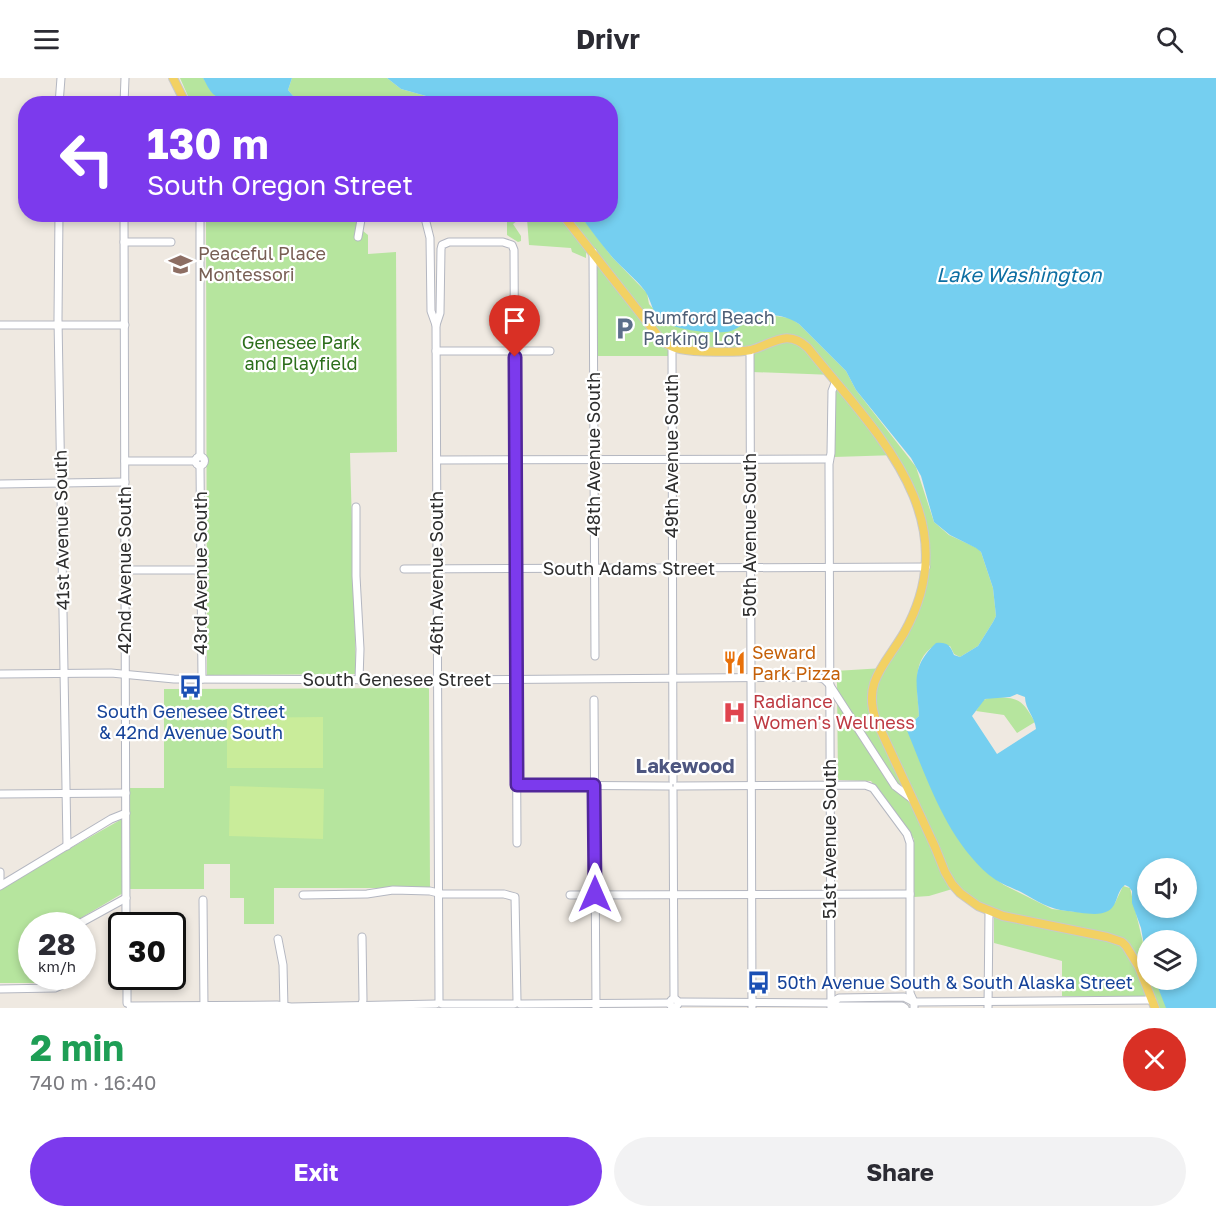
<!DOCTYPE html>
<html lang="en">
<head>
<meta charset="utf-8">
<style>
  :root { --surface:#fff; --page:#f2f2f3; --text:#2b2b33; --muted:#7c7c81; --accent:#7c3aed }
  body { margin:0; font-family:"Golos Text",sans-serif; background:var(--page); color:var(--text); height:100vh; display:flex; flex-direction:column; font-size:22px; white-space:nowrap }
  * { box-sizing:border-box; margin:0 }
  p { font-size:20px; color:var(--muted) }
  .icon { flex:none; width:33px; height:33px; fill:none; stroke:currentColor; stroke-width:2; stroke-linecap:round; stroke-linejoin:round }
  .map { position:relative; height:930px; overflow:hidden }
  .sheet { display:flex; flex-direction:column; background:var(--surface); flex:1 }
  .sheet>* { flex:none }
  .guide { position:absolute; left:18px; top:18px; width:600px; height:126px; border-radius:24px; box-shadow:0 3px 9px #0003; background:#7c3aed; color:#fff; overflow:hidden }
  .buttons { position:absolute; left:1137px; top:780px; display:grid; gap:12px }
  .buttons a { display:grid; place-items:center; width:60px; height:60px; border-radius:50%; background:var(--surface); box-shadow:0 3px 9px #0003; font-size:30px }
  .speed { position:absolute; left:18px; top:834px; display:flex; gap:12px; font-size:30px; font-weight:700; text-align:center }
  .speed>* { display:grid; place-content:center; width:78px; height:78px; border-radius:50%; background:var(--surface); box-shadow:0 3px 9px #0003; line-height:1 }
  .speed small { font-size:15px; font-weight:400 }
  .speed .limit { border:3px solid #111; border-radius:9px; background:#fff; color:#111 }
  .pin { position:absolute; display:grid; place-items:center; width:51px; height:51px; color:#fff; margin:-62px -26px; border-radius:50% 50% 50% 0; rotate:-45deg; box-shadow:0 0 6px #0007 }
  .pin .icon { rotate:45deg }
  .me { position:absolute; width:66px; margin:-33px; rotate:0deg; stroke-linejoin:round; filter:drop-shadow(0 0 4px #0008) }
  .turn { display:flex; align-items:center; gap:21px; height:126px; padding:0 30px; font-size:27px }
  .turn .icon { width:78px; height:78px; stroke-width:2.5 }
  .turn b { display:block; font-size:42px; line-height:51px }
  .round { display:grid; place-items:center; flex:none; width:63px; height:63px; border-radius:32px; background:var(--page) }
  .overview { display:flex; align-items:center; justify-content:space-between; height:102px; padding:0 30px }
  h1 { font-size:36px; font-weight:700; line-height:45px; color:#1e9e55 }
  .primary-button { display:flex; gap:12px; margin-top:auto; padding:12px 30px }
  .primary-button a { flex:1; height:69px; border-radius:36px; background:var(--accent); color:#fff; font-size:24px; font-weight:700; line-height:69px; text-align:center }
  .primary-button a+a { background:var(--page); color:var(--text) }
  header { display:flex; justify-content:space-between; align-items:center; height:78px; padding:0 30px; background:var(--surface); font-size:27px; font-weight:700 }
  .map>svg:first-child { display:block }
</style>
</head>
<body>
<header><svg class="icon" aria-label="menu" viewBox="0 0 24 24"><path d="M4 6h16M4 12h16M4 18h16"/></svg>Drivr<svg class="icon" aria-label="search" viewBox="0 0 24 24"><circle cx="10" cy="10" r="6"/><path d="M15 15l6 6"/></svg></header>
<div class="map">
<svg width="1216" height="930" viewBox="0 0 1216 930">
  <rect width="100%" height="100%" fill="#efe9e1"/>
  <g fill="#b6e59e">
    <path d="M180 0H203L214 16 233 25H191Z"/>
    <path d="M292 0H387L401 11 451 25 279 26 295 20 288 12Z"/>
    <path d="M206 137H358V149L368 157V176L396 174 397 374 350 375 356 596 207 597Z"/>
    <path d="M507 137H514L517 143 513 146 521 158V163L518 164 507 157Z"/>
    <path d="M522 137H554L560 140 586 172V180L572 174 571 170 529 167 527 141Z"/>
    <path d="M564 137H580L612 179 647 215 649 226 665 244 685 250 713 254 743 247 749 243 768 237 790 240 799 246 846 293 856 312 916 389 934 444 949 457 977 470 981 474 993 510 996 538 993 544 978 568 960 579 954 576 950 568 931 570C911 585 918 615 919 638L909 647 990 797 1004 807 1052 831 1077 834 1099 835 1115 825 1123 808 1130 810 1145 873 1148 902H1155L1167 930H1157L1153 919 1062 918V883L994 865V832L969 818 959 809 929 818 914 819V761L871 703 838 702 837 605 835 593 884 590 908 552 928 486 907 395 897 377 834 379V297L752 294 746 270 681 269 670 278H595L593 171Z"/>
    <path d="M429 610 430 810H274V846H244V820H230V786H204V811H130L69 847 32 848V898L61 899V905H0V810L129 737 130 710H164V611Z"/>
    <path d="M992 619C1019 620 1021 620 1035 644L1017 655 1004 637 976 633 983 622Z"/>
  </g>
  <g fill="#c9ec9a">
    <path d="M323 639V690H227V640Z"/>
    <path d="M230 708 324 711 323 761 229 758Z"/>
  </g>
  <g fill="#75cff0" fill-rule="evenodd">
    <path d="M203 0H292L288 12 295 20C275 27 230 31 213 16 209 12 206 5 203 0Z"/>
    <path d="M387 0H1216V930H1166L1155 902H1186V862H1148L1147 885 1141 850 1132 825V813L1129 809 1125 807C1116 813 1118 828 1108 833 1098 839 1079 834 1067 833 1049 831 1037 823 1021 814 1010 809 999 805 989 797 946 760 927 701 906 650L919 638C917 604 910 590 936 565 947 564 950 567 954 577L960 579 978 568 993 544 996 538 993 510 981 474 976 470 950 457 934 444 921 398 911 380 856 312 846 293 799 246C785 237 767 234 751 242 744 245 739 250 731 253 716 257 677 252 664 244 651 235 652 223 645 213 636 201 623 191 613 180 601 166 590 151 580 137L610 136V26L451 25 401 11ZM1017 616 1025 619C1025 631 1035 639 1036 651L997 676 972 638 985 621 1010 619ZM1148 790H1186V830H1148Z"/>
  </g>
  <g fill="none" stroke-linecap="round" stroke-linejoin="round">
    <defs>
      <g id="minor">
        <path d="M59 26 61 0"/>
        <path d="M124 26 125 0"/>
        <path d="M59 136 58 241 67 768"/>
        <path d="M124 136 126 848"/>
        <path d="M424 136 430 160 431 233 436 247"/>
        <path d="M358 159 362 136"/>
        <path d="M124 164H171"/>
        <path d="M593 174 595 578"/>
        <path d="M0 247H125"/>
        <path d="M672 269 673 703"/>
        <path d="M750 272 752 930"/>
        <path d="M436 273H550"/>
        <circle cx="200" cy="383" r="4.5"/>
        <path d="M200 379V136"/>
        <path d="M437 382 829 381"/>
        <path d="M125 383H195"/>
        <path d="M200 388 202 601"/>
        <path d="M0 406 125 404"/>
        <path d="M356 429V498L360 571 359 602"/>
        <path d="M404 491 926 489"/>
        <path d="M126 492H201"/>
        <path d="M0 596 111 595 174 601 437 602 815 599 824 601 829 606 895 708 912 721"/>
        <path d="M594 622 596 930"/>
        <path d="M517 707 669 708"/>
        <path d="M677 708 865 707 873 710 907 756 910 765V915L914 924V930"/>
        <path d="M673 712 674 920"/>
        <path d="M0 716 126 715"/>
        <path d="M0 794V807"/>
        <path d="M0 808 111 741 126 735"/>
        <path d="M303 817 367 816 393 812 430 813 442 816H504L515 819 517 923"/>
        <path d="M570 817 910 816"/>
        <path d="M203 822 204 930"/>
        <path d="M75 848 126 820"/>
        <path d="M278 861 283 887 284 930"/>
        <path d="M127 898V925"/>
        <path d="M0 911 55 910 62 907 66 898"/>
        <circle cx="674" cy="925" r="4"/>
        <path d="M439 923 436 247 440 235 441 171 442 167 449 164H503L512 167 514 172 517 765"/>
        <path d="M678 924 831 925 839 920 904 919 914 924 1152 922"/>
        <path d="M831 925 839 928H902L905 930"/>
        <path d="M442 926H514"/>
        <path d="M520 926 670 925"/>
        <path d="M130 928 277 927 291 929 436 926"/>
        <path d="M361 930 363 922 362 859"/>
        <path d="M831 930 829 386 831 375 832 313 835 305"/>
        <path d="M988 930 989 834"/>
      </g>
      <g id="major">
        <path d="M173 0 186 26"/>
        <path d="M562 136 662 263C668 267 673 270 680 271 694 274 737 275 751 272 773 266 787 250 808 270 875 354 969 439 904 555 886 586 862 604 876 642L935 769 945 794 952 806 960 815 978 828 1003 838 1107 859 1122 864 1126 868 1139 889 1155 930"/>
      </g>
    </defs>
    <use href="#minor" stroke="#b4b7c1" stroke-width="9"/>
    <use href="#major" stroke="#c9c9c9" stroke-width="10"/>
    <use href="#minor" stroke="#fff" stroke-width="7"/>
    <use href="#major" stroke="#f2d163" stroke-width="8"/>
  </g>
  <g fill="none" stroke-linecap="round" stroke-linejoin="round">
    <defs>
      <path id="route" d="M515 279 517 707H594L595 816"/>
    </defs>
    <use href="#route" stroke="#51269a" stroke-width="15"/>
    <use href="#route" stroke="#7c3aed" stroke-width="10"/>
  </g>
  <defs>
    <symbol id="school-bare" viewBox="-9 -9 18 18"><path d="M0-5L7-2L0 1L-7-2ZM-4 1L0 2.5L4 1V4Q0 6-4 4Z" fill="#8d6e63" stroke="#fff" stroke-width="2.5" paint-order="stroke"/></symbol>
    <symbol id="parking-bare" viewBox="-9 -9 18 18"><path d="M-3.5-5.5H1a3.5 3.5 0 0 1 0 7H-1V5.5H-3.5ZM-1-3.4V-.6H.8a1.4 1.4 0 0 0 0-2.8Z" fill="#5c6f8a" stroke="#fff" stroke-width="2.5" paint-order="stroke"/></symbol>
    <symbol id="restaurant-bare" viewBox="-9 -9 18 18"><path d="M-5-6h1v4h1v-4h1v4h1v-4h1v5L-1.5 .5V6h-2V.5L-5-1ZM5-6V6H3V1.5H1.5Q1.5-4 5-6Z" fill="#e8710a" stroke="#fff" stroke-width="2.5" paint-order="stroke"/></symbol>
    <symbol id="bus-bare" viewBox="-9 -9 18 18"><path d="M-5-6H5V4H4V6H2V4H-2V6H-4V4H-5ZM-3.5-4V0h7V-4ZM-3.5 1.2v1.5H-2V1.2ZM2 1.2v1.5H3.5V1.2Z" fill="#1a4fb4" stroke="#fff" stroke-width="2.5" paint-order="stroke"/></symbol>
    <symbol id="hospital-bare" viewBox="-9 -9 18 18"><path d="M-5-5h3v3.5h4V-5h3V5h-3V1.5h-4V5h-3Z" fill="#e0444e" stroke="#fff" stroke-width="2.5" paint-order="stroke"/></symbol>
  </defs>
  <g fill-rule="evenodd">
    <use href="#school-bare" x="164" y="170" width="33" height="33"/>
    <use href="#parking-bare" x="608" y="234" width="33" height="33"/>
    <use href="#restaurant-bare" x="718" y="568" width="33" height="33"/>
    <use href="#bus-bare" x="174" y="592" width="33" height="33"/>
    <use href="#hospital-bare" x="718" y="618" width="33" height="33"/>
    <use href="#bus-bare" x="742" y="888" width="33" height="33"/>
  </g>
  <g text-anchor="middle" stroke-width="4.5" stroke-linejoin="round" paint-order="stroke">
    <g font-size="18" fill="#785e54" stroke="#fff" text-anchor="start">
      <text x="198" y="182">Peaceful Place<tspan x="198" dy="21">Montessori</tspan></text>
    </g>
    <g font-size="18" fill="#4e5e75" stroke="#fff" text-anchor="start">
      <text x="643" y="246">Rumford Beach<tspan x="643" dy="21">Parking Lot</tspan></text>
    </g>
    <g font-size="18" fill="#2c6e1b" stroke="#fff">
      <text x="301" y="271">Genesee Park<tspan x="301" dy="21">and Playfield</tspan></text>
    </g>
    <g font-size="18" fill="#2e2e2e" stroke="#fff">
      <text transform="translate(594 376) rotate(-90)" y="6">48th Avenue South</text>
      <text transform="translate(672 378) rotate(-90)" y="6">49th Avenue South</text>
      <text transform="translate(62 452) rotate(-91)" y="6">41st Avenue South</text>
      <text transform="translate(750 457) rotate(-90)" y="6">50th Avenue South</text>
      <text x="629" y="497">South Adams Street</text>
      <text transform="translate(125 492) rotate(-90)" y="6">42nd Avenue South</text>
      <text transform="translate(201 495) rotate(-90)" y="6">43rd Avenue South</text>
      <text transform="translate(437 495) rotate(-90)" y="6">46th Avenue South</text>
      <text x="397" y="608">South Genesee Street</text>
      <text transform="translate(830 761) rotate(-90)" y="6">51st Avenue South</text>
    </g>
    <g font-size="18" fill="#c56008" stroke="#fff" text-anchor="start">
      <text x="752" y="581">Seward<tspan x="752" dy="21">Park Pizza</tspan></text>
    </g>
    <g font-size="18" fill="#be3a42" stroke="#fff" text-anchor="start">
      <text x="753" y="630">Radiance<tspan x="753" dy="21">Women's Wellness</tspan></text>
    </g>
    <g font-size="18" fill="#164399" stroke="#fff">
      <text x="191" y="640">South Genesee Street<tspan x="191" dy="21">&amp; 42nd Avenue South</tspan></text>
      <text x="777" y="911" text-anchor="start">50th Avenue South &amp; South Alaska Street</text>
    </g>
    <g font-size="20" font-style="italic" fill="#0d6fa3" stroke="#fff">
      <text x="1019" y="204">Lake Washington</text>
    </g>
    <g font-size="20" font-weight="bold" fill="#4d5680" stroke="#fff">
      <text x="685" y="695">Lakewood</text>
    </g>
  </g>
</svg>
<div class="buttons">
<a><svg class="icon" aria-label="sound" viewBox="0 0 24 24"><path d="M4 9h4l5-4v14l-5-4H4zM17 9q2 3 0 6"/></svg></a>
<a><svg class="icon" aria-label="layers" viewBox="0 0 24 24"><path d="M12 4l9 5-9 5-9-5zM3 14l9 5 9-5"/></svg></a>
</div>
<div class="speed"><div>28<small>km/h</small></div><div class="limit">30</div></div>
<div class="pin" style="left:515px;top:279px;background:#d93025"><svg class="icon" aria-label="arrive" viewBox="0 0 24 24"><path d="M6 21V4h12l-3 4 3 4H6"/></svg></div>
<svg class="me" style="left:595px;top:816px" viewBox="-20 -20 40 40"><path d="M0-17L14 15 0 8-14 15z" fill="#7c3aed" stroke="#fff" stroke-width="4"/></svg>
<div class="guide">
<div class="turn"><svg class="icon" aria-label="left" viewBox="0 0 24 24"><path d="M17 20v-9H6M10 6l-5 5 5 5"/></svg><div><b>130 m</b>South Oregon Street</div></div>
</div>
</div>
<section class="sheet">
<div class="overview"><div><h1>2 min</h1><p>740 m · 16:40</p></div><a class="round" style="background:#d93025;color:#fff"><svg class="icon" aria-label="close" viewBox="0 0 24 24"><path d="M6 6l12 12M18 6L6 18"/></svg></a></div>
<div class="primary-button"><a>Exit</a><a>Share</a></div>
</section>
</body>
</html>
